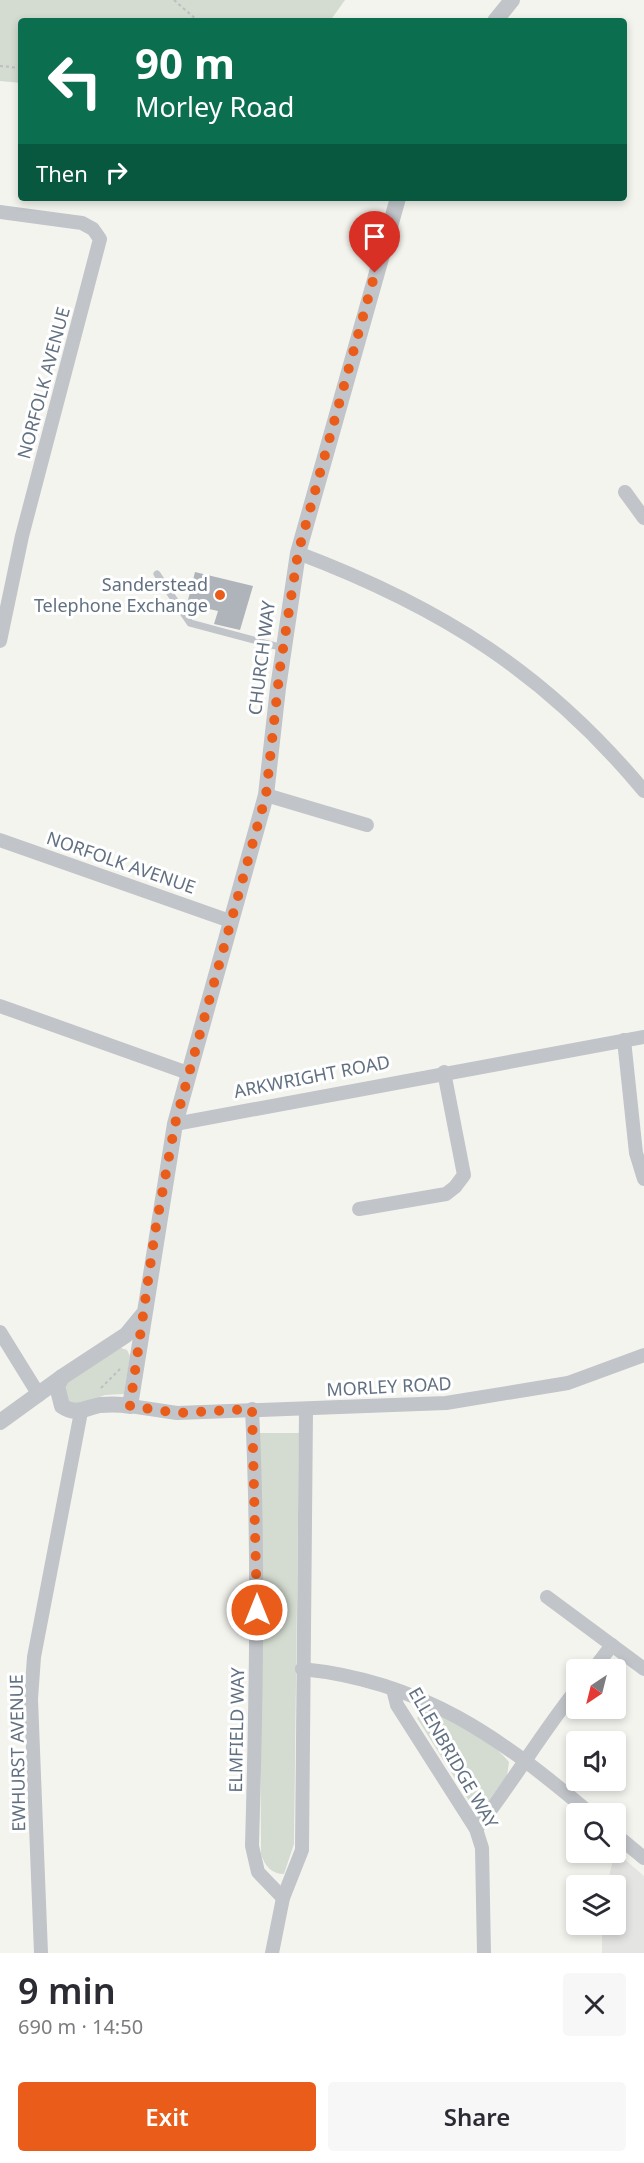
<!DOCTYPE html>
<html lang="en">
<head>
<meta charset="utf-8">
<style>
  :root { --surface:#fff; --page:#f7f7f7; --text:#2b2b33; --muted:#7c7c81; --accent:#e95c1a }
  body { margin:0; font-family:"Noto Sans",sans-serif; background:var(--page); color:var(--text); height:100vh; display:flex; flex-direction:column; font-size:22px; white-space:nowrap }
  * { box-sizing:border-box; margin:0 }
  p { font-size:20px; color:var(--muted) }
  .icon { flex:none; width:33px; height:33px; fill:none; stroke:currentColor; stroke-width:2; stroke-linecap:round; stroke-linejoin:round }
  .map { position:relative; height:1953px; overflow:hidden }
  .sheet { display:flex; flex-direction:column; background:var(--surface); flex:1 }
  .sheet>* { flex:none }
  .hud { position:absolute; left:18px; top:18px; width:609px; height:183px; border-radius:6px; box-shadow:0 3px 9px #0003; background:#0b6e4f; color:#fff; overflow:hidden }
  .needle { width:39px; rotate:215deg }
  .fabs { position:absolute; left:566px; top:1659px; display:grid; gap:12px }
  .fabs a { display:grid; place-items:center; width:60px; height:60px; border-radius:6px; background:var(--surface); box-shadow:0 3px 9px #0003; font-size:30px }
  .pin { position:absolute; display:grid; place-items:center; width:51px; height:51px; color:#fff; margin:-62px -26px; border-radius:50% 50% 50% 0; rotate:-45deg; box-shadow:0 0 6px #0007 }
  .pin .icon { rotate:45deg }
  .me { position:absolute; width:66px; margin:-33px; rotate:0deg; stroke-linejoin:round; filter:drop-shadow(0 0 4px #0008) }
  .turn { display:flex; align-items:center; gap:21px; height:126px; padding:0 18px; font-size:27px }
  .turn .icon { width:78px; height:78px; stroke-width:2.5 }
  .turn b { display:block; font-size:42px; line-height:51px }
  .then { display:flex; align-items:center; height:57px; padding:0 18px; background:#0003; gap:12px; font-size:22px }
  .round { display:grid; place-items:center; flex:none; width:63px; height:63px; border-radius:6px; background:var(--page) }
  .head { display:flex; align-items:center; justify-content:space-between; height:102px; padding:0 18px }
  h1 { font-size:36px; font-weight:600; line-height:45px }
  .button { display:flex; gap:12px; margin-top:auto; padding:12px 18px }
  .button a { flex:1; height:69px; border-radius:6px; background:var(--accent); color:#fff; font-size:24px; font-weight:600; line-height:69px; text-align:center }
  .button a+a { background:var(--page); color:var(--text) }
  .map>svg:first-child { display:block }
</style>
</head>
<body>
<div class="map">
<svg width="644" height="1953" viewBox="0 0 644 1953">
  <rect width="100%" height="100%" fill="#f4f4ef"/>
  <path fill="#e4e5e3" d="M615 1851 644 1876V1953H602V1925L615 1924V1886L607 1885Z"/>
  <g fill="#d4dbd0">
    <path d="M0 0H345L330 21H21V83L0 81Z"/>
    <path d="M118 1347 127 1350 130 1356 124 1394 105 1395 72 1407 62 1394 64 1384Z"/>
    <path d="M259 1433H299L294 1844 284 1874C271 1874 265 1866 261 1854Z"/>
    <path d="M423 1711C454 1716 488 1738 509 1762L507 1776 484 1806 478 1807 471 1804 417 1718Z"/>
  </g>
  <path fill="#aeb4ba" d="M195 572 253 586 240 630 214 624 218 611 187 604Z"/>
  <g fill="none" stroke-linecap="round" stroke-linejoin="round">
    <g stroke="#bdbec0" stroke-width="2" stroke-dasharray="3 3" stroke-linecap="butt">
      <path d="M174 0 198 21"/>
      <path d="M0 66 21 68"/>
      <path d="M101 1388 120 1369"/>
    </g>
    <path stroke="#c1c4c8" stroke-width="7" d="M157 574 190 623 283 648"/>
    <g stroke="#c1c4c8" stroke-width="14">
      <path d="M0 212 82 223 93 229 100 239 22 536 0 641"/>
      <path d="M625 492 644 518"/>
      <path d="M298 553C441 607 546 673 644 791"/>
      <path d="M266 795 367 825"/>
      <path d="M0 840 230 921"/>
      <path d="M0 1006 188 1073"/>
      <path d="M624 1040 636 1153 644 1179"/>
      <path d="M175 1124 644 1037"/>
      <path d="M359 1209 446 1194 455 1187 464 1175 444 1072"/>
      <path d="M0 1332 39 1395"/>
      <path d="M130 1406 177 1413 446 1403 568 1383 644 1355"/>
      <path d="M252 1409C259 1555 256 1700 252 1846L258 1872 283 1898"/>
      <path d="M547 1597 644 1669"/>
      <path d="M302 1669C423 1681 501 1738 591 1814"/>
      <path d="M593 1670 612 1645"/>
      <path d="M393 1689 397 1705 476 1829 482 1848 484 1953"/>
      <path d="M476 1829C512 1784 540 1735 576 1690"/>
      <path d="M615 1834 644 1858"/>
      <path d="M41 1953 31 1699 34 1657 81 1412"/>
      <path d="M272 1953 283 1898 302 1850 306 1410"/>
    </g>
    <g stroke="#c1c4c8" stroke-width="16">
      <path d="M495 21 512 0"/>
      <path d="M145 1312 126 1335 62 1377 57 1386 62 1406C76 1416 85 1408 100 1405 111 1404 120 1404 130 1406L175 1124 266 795 278 688 298 553 398 198"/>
      <path d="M0 1422 62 1377"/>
    </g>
  </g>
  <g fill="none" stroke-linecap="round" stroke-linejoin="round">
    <path stroke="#e95c1a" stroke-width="10" stroke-dasharray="0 18" d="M257 1610 252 1409 177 1413 130 1406 155 1232 175 1124 266 795 280 668 298 553 375 273"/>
  </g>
  <circle fill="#e95c1a" stroke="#fff" stroke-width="2" cx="220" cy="595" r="6"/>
  <g text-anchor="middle" stroke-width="6" stroke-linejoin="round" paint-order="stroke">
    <g font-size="18" fill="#627182" stroke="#fff">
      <text transform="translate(44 383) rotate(-75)" y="6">NORFOLK AVENUE</text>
      <text transform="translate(262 658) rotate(-83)" y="6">CHURCH WAY</text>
      <text transform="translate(121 863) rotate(19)" y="6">NORFOLK AVENUE</text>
      <text transform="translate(312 1077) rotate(-11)" y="6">ARKWRIGHT ROAD</text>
      <text transform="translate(389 1387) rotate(-3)" y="6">MORLEY ROAD</text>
      <text transform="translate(237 1730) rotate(-89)" y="6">ELMFIELD WAY</text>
      <text transform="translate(18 1753) rotate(-91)" y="6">EWHURST AVENUE</text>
      <text transform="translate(453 1758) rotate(60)" y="6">ELLENBRIDGE WAY</text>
    </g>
    <g font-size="18" fill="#627182" stroke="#fff" text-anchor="end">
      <text x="208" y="591">Sanderstead<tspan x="208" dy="21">Telephone Exchange</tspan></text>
    </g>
  </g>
</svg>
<div class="fabs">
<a><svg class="needle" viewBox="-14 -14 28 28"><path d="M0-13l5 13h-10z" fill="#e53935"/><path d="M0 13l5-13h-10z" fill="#7c7c81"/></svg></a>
<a><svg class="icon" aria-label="sound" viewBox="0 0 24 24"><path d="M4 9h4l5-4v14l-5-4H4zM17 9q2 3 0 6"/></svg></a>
<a><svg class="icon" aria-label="search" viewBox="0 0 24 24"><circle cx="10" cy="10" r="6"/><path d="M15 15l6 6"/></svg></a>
<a><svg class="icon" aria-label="layers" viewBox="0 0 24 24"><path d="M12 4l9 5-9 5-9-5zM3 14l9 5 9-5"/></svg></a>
</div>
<div class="pin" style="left:375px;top:273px;background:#d93025"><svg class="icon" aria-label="arrive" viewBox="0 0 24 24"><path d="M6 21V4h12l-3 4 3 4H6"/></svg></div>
<svg class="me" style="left:257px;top:1610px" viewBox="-20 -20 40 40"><circle r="17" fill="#e95c1a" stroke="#fff" stroke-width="3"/><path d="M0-11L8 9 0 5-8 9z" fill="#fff"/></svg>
<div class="hud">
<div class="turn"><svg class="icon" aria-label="left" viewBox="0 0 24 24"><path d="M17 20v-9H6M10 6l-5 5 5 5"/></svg><div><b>90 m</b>Morley Road</div></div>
<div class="then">Then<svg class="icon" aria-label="right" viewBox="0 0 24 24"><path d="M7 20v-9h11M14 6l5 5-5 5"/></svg></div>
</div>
</div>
<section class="sheet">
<div class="head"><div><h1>9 min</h1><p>690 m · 14:50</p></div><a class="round"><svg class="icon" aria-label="close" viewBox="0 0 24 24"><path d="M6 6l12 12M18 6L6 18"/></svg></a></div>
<div class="button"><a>Exit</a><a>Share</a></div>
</section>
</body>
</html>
